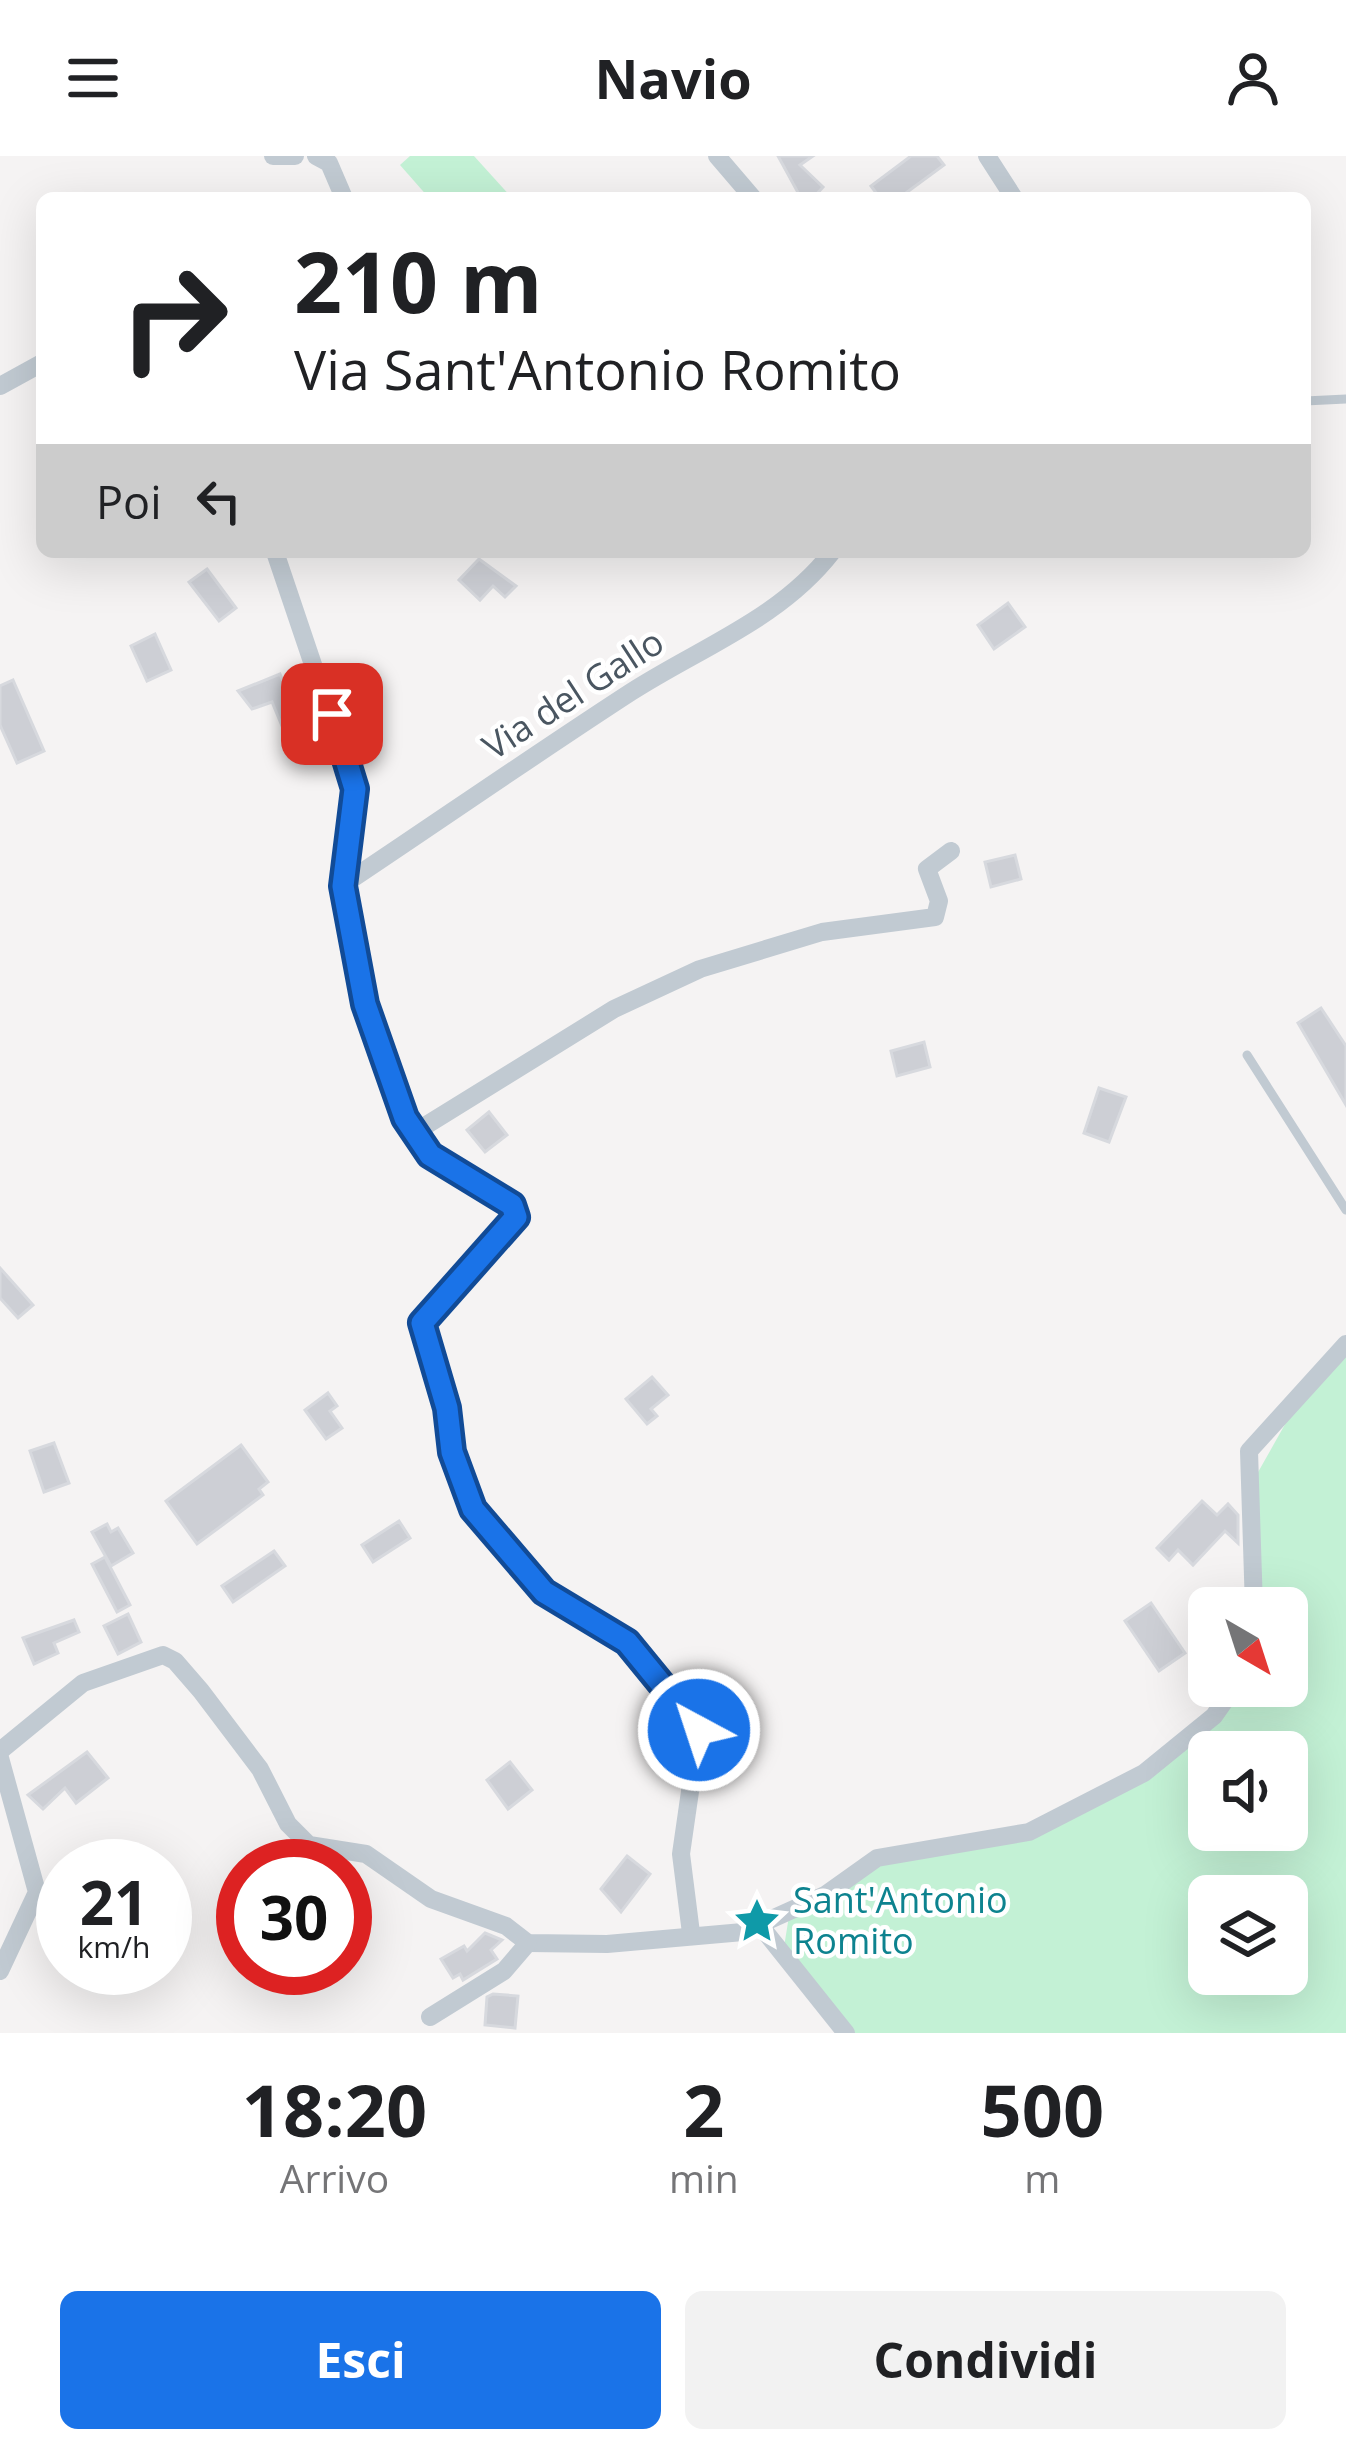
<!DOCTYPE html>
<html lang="it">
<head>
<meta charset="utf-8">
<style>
  :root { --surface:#fff; --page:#f2f2f2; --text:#202124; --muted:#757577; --accent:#1a73e8 }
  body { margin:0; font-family:"Open Sans",sans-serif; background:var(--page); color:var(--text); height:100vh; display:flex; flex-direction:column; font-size:45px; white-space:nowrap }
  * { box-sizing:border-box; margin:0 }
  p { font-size:39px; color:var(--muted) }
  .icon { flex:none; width:66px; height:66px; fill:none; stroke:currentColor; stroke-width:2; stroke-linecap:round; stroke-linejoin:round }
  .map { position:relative; height:1877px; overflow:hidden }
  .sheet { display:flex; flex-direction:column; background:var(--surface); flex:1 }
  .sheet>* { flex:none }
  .banner { position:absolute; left:36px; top:36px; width:1275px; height:366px; border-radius:18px; box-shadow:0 12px 48px #0002; background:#fff; color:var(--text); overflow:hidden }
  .needle { width:78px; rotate:141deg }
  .buttons { position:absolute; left:1188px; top:1431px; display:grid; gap:24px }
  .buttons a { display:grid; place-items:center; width:120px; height:120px; border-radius:18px; background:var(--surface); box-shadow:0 12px 48px #0002; font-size:60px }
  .speed { position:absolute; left:36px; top:1683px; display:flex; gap:24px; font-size:60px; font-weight:700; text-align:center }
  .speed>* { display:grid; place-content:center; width:156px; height:156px; border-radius:50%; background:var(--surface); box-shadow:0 12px 48px #0002; line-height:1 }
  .speed small { font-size:30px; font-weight:400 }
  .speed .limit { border:18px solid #d22; background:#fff; color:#111 }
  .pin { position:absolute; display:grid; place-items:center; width:102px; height:102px; color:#fff; margin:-51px; border-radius:24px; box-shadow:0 6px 18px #0006 }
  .me { position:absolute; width:132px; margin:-66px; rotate:320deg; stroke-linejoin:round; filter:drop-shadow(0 0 9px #0008) }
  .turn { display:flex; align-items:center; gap:42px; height:252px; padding:0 60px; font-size:54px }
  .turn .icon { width:156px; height:156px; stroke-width:2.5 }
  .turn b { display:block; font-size:84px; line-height:102px }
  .then { display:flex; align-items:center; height:114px; padding:0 60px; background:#0003; gap:24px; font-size:45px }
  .eta { display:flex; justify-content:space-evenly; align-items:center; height:204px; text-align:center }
  .eta b { font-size:72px; font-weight:700; line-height:84px }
  .primary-button { display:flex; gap:24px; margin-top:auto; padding:24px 60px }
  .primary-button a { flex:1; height:138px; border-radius:18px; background:var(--accent); color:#fff; font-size:48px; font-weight:700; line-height:138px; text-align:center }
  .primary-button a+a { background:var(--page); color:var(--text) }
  header { display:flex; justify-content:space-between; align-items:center; height:156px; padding:0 60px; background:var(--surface); font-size:54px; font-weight:700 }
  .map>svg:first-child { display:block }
</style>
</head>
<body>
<header><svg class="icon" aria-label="menu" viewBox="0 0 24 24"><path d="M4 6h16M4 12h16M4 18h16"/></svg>Navio<svg class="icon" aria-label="person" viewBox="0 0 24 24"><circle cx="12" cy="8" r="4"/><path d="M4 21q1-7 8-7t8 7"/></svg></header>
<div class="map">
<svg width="1346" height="1877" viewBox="0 0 1346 1877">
  <rect width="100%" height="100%" fill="#f5f3f3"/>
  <g fill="#c3f1d5" fill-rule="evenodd">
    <path d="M410 0H474L512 42H429L400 9Z"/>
    <path d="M1346 1200V1877H853L784 1791 789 1760 893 1703 990 1685 1147 1624 1243 1530H1287V1452H1262L1257 1318 1288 1263ZM1209 1596H1287V1674H1209ZM1209 1740H1287V1818H1209Z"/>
  </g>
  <g fill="#cdcfd5" stroke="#d7d9de" stroke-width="3">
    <path d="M778 0H813L800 9 823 31 813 42H801Z"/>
    <path d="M911 0H937L944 9 899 42H880L871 30Z"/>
    <path d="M479 403 516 430 505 441 493 430 480 444 459 424Z"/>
    <path d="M207 413 236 452 219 465 189 426Z"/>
    <path d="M1008 447 1025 471 994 493 978 469Z"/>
    <path d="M155 478 171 514 147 525 131 490Z"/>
    <path d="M280 518 292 547 299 544 306 559 282 570 272 546 252 553 238 535Z"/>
    <path d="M13 524 44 595 17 607 0 569V530Z"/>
    <path d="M1015 699 1021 723 991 731 985 706Z"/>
    <path d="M1321 852 1346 890V949L1298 867Z"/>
    <path d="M924 886 930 911 897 920 891 895Z"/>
    <path d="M1099 932 1126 941 1109 986 1084 977Z"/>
    <path d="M489 956 507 979 485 996 467 974Z"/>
    <path d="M0 1112 33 1149 18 1162 0 1142Z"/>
    <path d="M652 1221 668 1239 651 1253 657 1260 647 1268 626 1243Z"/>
    <path d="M328 1237 337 1250 330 1255 342 1272 326 1283 305 1254Z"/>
    <path d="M54 1287 69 1327 44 1336 30 1295Z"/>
    <path d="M241 1289 268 1326 259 1333 263 1339 197 1388 166 1345Z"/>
    <path d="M1202 1345 1217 1359 1228 1348 1238 1359V1387L1225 1375 1193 1409 1178 1394 1169 1404 1157 1392Z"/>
    <path d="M399 1365 410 1382 373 1406 362 1389Z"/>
    <path d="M107 1368 111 1376 118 1372 133 1397 111 1410 92 1376Z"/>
    <path d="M274 1395 285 1410 233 1446 222 1430Z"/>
    <path d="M105 1401 130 1449 117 1456 92 1408Z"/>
    <path d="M1151 1447 1185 1497 1159 1515 1125 1465Z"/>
    <path d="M128 1458 141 1486 118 1498 104 1470Z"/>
    <path d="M74 1464 79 1476 54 1487 58 1497 34 1508 23 1482Z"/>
    <path d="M87 1596 108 1622 76 1647 65 1632 43 1653 28 1639Z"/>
    <path d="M510 1606 532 1634 508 1653 487 1624Z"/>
    <path d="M627 1700 650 1718 621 1756 601 1733Z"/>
    <path d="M485 1777 502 1784 491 1794 497 1803 463 1824 460 1818 453 1822 441 1803 464 1790 467 1795Z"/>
    <path d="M493 1838 518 1840 515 1872 485 1869 487 1841Z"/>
  </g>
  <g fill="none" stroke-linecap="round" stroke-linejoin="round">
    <g stroke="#c1cad2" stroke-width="9">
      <path d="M1305 245 1346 243"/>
      <path d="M1247 899 1346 1054"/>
    </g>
    <g stroke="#c1cad2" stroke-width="18">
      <path d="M273 0H295"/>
      <path d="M316 0 329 7 344 42"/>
      <path d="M717 0 753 42"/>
      <path d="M987 0 1014 42"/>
      <path d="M0 230 42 207"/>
      <path d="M275 396 355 633 343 729 365 848 405 962 431 999 511 1049 516 1061 474 1114 422 1167 447 1252 452 1296 473 1353 544 1436 627 1486 699 1573 681 1698 691 1777"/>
      <path d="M343 729C439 665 534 599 631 536 701 491 780 463 832 396"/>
      <path d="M412 978 614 853 700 813 822 776 935 761 939 745 927 713 951 695"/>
      <path d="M1254 1452 1249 1295 1346 1188"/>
      <path d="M0 1595 83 1527 163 1499 175 1505 201 1535 260 1613 288 1668 309 1689 366 1698 431 1743 506 1770 528 1787 607 1788 743 1776 825 1739 877 1702 1029 1676 1144 1617 1214 1560 1235 1530"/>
      <path d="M0 1602 37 1736 0 1815"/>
      <path d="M759 1768 846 1877"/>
      <path d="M430 1861 504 1815 528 1787"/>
    </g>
  </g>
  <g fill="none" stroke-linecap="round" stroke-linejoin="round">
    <defs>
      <path id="route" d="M332 558 355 633 343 730 365 848 405 962 430 999 512 1049 516 1061 422 1167 447 1252 452 1296 473 1353 544 1436 627 1486 699 1574"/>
    </defs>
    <use href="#route" stroke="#114b97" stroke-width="30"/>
    <use href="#route" stroke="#1a73e8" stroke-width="21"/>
  </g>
  <defs>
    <symbol id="sight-bare" viewBox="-9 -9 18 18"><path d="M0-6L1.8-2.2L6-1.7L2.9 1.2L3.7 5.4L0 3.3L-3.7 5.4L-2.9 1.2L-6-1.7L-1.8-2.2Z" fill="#0f9aa8" stroke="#fff" stroke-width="2.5" paint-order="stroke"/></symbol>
  </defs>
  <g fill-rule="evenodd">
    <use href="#sight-bare" x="724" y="1732" width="66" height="66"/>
  </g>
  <g text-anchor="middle" stroke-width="9" stroke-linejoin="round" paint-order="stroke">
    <g font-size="36" fill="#4a5661" stroke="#fff">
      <text transform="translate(573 538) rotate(-33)" y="13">Via del Gallo</text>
    </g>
    <g font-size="36" fill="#0d838f" stroke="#fff" text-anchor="start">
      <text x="793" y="1757">Sant'Antonio<tspan x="793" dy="41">Romito</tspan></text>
    </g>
  </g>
</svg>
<div class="buttons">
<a><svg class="needle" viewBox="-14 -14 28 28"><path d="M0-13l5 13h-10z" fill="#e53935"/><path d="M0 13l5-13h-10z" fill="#757577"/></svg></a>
<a><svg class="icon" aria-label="sound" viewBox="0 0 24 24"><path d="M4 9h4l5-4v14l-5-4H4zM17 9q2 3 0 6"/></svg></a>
<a><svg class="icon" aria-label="layers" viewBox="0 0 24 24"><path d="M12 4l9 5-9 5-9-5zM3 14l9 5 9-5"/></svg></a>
</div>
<div class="speed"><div>21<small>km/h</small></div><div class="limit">30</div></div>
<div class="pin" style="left:332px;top:558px;background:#d93025"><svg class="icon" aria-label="arrive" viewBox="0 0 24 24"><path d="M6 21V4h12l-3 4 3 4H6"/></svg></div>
<svg class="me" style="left:699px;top:1574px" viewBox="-20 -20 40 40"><circle r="17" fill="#1a73e8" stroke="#fff" stroke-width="3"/><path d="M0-11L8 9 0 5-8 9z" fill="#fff"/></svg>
<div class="banner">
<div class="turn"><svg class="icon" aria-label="right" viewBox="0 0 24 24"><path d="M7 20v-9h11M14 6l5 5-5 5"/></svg><div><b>210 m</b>Via Sant'Antonio Romito</div></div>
<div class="then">Poi<svg class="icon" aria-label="left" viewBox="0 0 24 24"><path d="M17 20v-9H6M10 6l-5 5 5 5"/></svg></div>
</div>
</div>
<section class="sheet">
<div class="eta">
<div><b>18:20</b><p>Arrivo</p></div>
<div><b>2</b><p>min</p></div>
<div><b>500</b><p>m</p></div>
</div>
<div class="primary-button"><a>Esci</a><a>Condividi</a></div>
</section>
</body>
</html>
